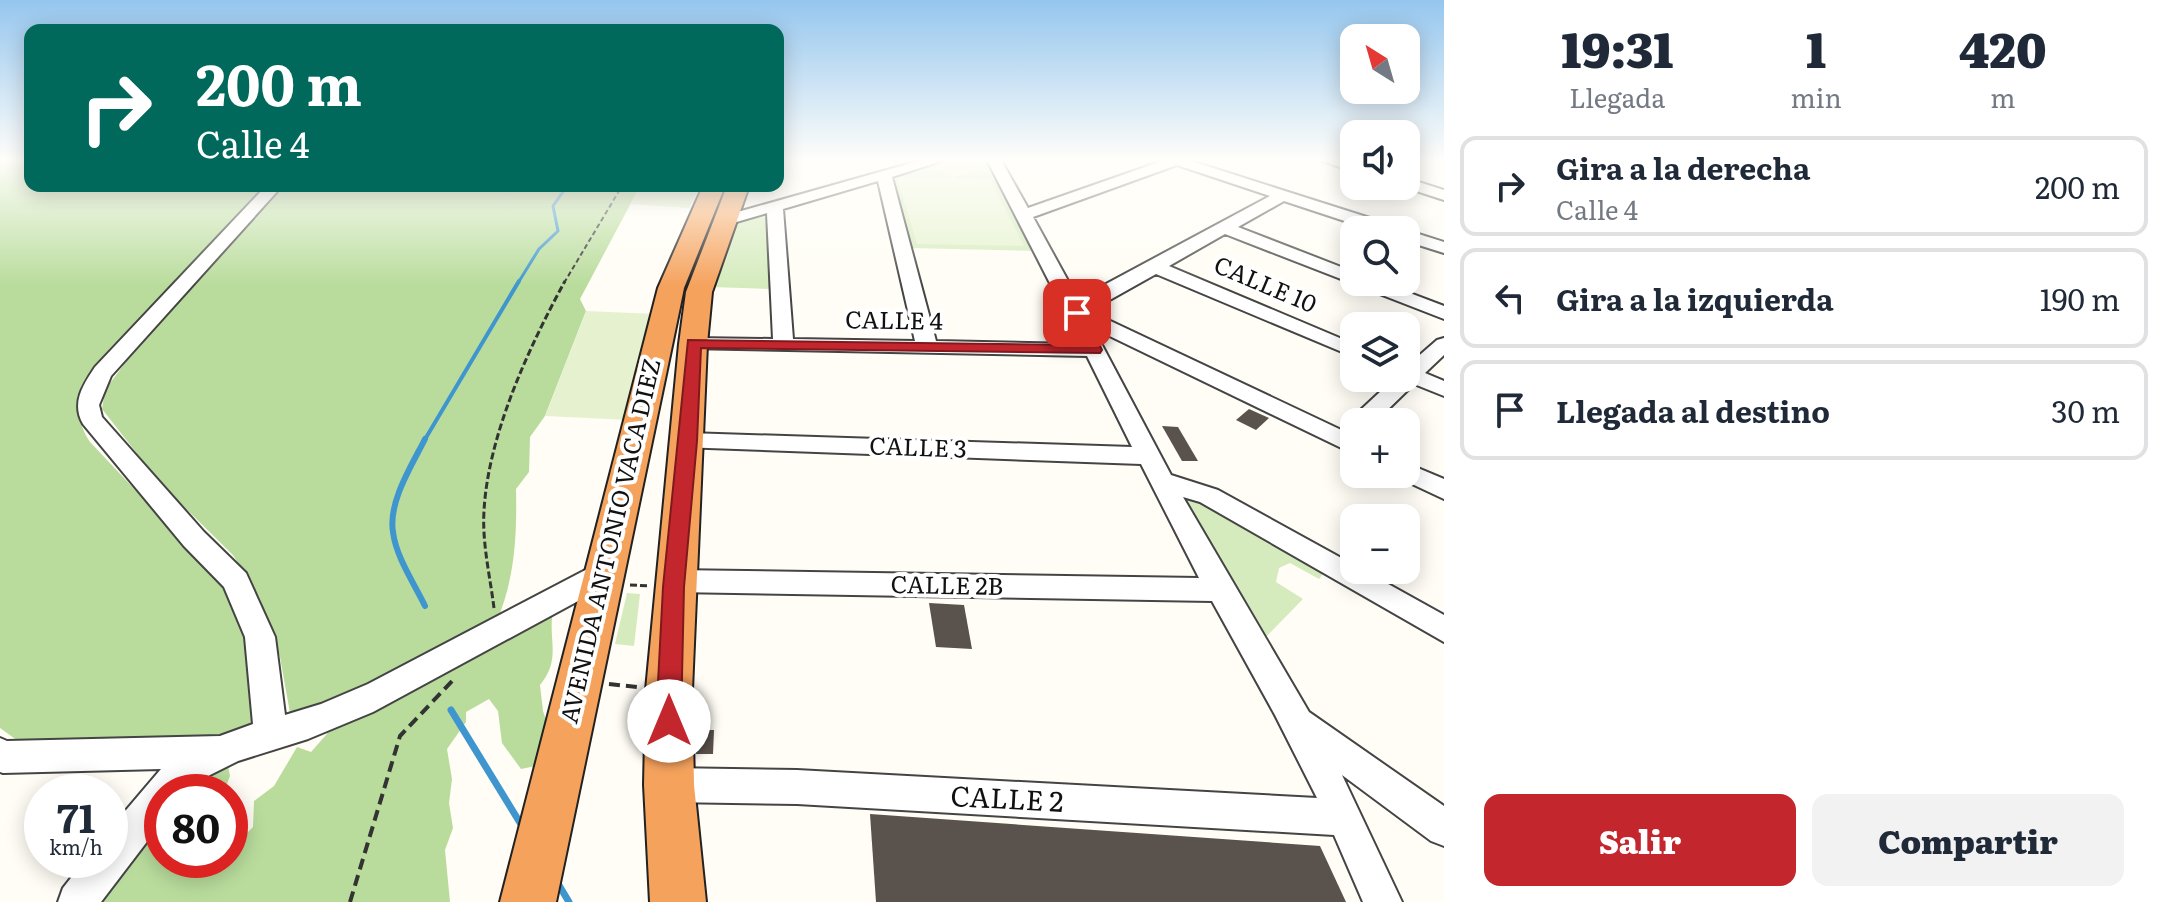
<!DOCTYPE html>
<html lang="es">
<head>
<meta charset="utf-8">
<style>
  :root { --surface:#fff; --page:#f2f2f3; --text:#1f2937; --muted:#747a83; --line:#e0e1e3; --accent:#c4262e }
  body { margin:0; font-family:Literata,serif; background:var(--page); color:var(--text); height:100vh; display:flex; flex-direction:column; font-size:30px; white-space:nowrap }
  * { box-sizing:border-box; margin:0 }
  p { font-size:26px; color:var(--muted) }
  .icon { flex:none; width:44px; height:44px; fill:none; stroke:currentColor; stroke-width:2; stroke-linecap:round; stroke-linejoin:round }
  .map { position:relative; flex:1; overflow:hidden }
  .sheet { display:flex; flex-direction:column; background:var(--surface); width:720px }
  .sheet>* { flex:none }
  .banner { position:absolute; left:24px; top:24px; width:760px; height:168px; border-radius:16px; box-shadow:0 4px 20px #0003; background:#00695c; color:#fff; overflow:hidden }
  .needle { width:52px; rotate:323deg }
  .tools { position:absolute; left:1340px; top:24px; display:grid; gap:16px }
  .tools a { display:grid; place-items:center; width:80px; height:80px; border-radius:16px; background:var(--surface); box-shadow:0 4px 20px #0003; font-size:40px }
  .speed { position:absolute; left:24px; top:774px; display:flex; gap:16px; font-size:40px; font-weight:700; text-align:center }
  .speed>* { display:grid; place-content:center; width:104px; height:104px; border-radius:50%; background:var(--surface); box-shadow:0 4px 20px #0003; line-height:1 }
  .speed small { font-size:20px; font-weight:400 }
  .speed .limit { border:12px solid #d22; background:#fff; color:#111 }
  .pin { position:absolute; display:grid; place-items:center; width:68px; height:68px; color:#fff; margin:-34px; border-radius:16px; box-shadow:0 4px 12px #0006 }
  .me { position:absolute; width:88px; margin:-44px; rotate:0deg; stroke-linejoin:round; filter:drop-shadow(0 0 6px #0008) }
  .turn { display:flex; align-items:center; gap:28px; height:168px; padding:0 40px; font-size:36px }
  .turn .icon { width:104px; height:104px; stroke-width:2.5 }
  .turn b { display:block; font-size:56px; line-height:68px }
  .eta { display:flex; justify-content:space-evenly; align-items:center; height:136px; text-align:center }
  .eta b { font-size:48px; font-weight:800; line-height:56px }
  .action { display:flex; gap:16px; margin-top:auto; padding:16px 40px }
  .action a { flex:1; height:92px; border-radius:16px; background:var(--accent); color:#fff; font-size:32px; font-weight:800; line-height:92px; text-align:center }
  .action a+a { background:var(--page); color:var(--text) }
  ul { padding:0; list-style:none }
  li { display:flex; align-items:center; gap:24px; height:100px; margin:0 16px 12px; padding:0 24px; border:4px solid var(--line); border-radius:16px }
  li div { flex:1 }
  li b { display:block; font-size:30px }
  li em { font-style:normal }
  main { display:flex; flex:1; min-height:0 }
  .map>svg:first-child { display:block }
</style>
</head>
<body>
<main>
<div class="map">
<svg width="1444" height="902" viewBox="0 0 1444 902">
  <rect width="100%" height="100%" fill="#fffdf5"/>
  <g fill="#d5ebbd">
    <path d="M947 160H989L1034 251 911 248 892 177Z"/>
    <path d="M762 215 767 218 773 289 711 287 734 223Z"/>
    <path d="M1184 494 1328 568 1319 579 1290 563 1279 568 1276 582 1303 599 1262 641 1183 499Z"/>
    <path d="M627 593 640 594 634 646 615 644Z"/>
  </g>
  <g fill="#b9dc9c">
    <path d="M0 160H30V186H265L106 353C84 383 67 407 90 442L190 548 220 575 252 648 253 727 244 738 25 746 0 728Z"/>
    <path d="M281 186H640L580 299 586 311 545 416 530 437 529 472 516 489C517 536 515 579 496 623L308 715 290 713 280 657 259 596 233 555 161 484 102 409 105 390 156 321Z"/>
    <path d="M554 607C546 638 563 657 540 685L543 711 548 726 540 765 521 769 502 743 498 711 489 699 466 712V722L447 749 452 779 449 803 453 828 445 850 450 902H93L162 806V860H211V865L220 860H230V850L253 827 254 801 274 786 297 747 311 752 341 718 482 647 499 645 518 635 520 628Z"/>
    <path d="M228 766 230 776 224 792H175Z"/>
  </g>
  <g fill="#e6f2cf">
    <path d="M963 160 983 168 953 178 990 179 1024 246 917 244 897 177 952 178 934 168Z"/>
    <path d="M640 186H700L689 208 630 204Z"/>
    <path d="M586 311 656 314 628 420 545 416Z"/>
  </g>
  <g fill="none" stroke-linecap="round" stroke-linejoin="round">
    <path stroke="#3f96cf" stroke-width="3" d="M518 283 539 249 558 231 553 206 567 186"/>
    <path stroke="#3f96cf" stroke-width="4" d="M424 441 519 281"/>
    <path stroke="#3f96cf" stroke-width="6" d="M425 606C414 583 396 557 393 532 388 502 412 465 425 439"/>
    <g stroke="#3f96cf" stroke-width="7">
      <path d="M451 710 522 826"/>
      <path d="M557 882 569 902"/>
    </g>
  </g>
  <g fill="#5a524d">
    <path d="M1249 409 1269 418 1256 430 1236 420Z"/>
    <path d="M1162 426 1178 427 1198 461H1182Z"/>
    <path d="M929 603 964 605 972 649 936 647Z"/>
    <path d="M696 730H714L713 754H696Z"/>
    <path d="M870 814 1320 846 1346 902H876Z"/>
  </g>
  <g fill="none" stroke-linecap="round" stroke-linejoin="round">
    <defs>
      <g id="minor">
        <path d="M922 160H944L892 177 936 341 1081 344 987 160H1001L1028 208 1165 160H1188L1395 226 1397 230H1372L1284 201 1238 227 1354 272V282H1381L1444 306V319L1225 234 1169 266 1354 344V357L1156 274 1099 306 1085 309 1354 436V454L1093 328 1171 475 1218 490 1354 565V570H1363L1444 615V642L1200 502 1183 497 1309 712 1444 806V846L1431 841 1342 775 1402 902H1363L1334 835 797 804 669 802 657 797 651 785 657 773 669 768 797 770 1317 798 1275 715 1212 601 674 592 664 589 660 581 664 573 674 570 1199 578 1141 464 680 447 676 441 680 435 688 433 1132 447 1087 356 686 348 683 344 686 340 693 338 773 339 767 213 726 225 720 223V217ZM1177 165 1270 196 1078 299 1033 217ZM878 181 915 341 793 339 783 209Z"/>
        <path d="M1320 160H1341L1354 163V172Z"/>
        <path d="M1406 178 1444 190V200L1401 186H1406Z"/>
        <path d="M266 186H282L111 376 99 405 102 417 204 532 246 573 275 637 285 715 321 704 368 684 595 565 605 562 615 565 619 573 615 581 373 712 308 739 238 761 210 775 186 792H162V822L101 902H58L63 888 85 860H110V829L161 769 3 773 0 772V738L7 741 220 736 253 724 245 637 224 587 184 546 83 424C71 403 83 385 95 367Z"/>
        <path d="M1406 230 1444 242V253L1406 241Z"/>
        <path d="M1444 338V355L1425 373 1444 381V396L1414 384 1375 422H1354L1353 427 1349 422 1353 417 1395 378H1406V367L1437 340Z"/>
        <path d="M1406 463 1444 479V499L1397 477 1395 474H1406Z"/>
      </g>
      <g id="highway">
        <path d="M703 186H725L684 288 556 902H500L658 288Z"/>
        <path d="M727 186H749L712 292 707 344 692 690 694 785 706 902H650L644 785 646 690 679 344 686 292Z"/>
      </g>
    </defs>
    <use href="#minor" stroke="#444" stroke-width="4"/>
    <use href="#highway" stroke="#222" stroke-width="4"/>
    <path stroke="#333" stroke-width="2" stroke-dasharray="5 3" stroke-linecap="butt" d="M564 283 622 186"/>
    <g stroke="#333" stroke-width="3" stroke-dasharray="7 3" stroke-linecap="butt">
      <path d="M630 585 650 586"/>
      <path d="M494 608C490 576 482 543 484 511 488 435 529 347 565 281"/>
    </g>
    <g stroke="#333" stroke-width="4" stroke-dasharray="11 6" stroke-linecap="butt">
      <path d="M609 684 637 687"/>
      <path d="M350 902 400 736 454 679"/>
    </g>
    <use href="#minor" fill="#fff" fill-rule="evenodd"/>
    <use href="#highway" fill="#f5a25d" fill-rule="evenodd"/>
  </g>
  <linearGradient id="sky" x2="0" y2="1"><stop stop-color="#95c6ee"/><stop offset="0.56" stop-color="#fffefa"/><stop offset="1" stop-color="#fffefa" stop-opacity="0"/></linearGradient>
  <rect width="1444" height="286" fill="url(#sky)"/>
  <path fill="#c4262e" stroke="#7f191e" stroke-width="2" d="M1077 308 1084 313 1102 350 1100 353 701 348 697 441 684 587 681 721 678 729 669 733 660 729 656 721 663 587 688 340 1084 345 1070 313Z"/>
  <g text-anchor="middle" stroke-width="8" stroke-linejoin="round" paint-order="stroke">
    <g font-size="24" fill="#111" stroke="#fff">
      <text transform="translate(1265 285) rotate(23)" y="8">CALLE 10</text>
      <text transform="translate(894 321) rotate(1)" y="8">CALLE 4</text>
      <text transform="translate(918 448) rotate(2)" y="8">CALLE 3</text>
      <text transform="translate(611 541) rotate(-77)" y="8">AVENIDA ANTONIO VACA DIEZ</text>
      <text transform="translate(947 586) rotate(1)" y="8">CALLE 2B</text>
    </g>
    <g font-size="28" fill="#111" stroke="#fff">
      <text transform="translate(1007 799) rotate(3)" y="10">CALLE 2</text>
    </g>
  </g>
</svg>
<div class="tools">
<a><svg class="needle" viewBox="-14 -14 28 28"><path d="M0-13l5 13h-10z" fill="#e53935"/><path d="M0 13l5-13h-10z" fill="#747a83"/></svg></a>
<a><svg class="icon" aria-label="sound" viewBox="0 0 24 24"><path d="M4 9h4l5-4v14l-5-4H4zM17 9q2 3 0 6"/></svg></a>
<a><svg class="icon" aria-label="search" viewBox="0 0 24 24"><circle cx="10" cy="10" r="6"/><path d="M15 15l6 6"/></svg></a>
<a><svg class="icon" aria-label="layers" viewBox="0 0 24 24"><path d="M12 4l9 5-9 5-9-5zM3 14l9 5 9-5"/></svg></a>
<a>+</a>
<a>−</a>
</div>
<div class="speed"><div>71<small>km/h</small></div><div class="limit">80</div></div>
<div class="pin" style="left:1077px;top:313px;background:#d93025"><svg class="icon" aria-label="arrive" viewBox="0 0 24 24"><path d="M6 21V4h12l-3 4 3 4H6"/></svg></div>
<svg class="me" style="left:669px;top:721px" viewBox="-20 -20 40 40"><circle r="19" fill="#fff"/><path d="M0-13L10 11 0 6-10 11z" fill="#c4262e"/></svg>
<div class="banner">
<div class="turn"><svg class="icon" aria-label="right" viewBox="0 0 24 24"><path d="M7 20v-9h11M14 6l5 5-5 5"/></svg><div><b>200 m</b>Calle 4</div></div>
</div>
</div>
<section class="sheet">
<div class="eta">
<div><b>19:31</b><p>Llegada</p></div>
<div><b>1</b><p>min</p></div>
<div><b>420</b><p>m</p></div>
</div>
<ul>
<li><svg class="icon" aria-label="right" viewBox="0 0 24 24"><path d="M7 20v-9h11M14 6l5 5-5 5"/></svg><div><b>Gira a la derecha</b><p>Calle 4</p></div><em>200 m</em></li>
<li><svg class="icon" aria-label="left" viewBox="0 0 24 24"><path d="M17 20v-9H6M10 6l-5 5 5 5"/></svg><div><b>Gira a la izquierda</b></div><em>190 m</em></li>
<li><svg class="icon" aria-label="arrive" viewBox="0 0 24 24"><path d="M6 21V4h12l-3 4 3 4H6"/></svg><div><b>Llegada al destino</b></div><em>30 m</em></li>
</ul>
<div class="action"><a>Salir</a><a>Compartir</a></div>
</section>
</main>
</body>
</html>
